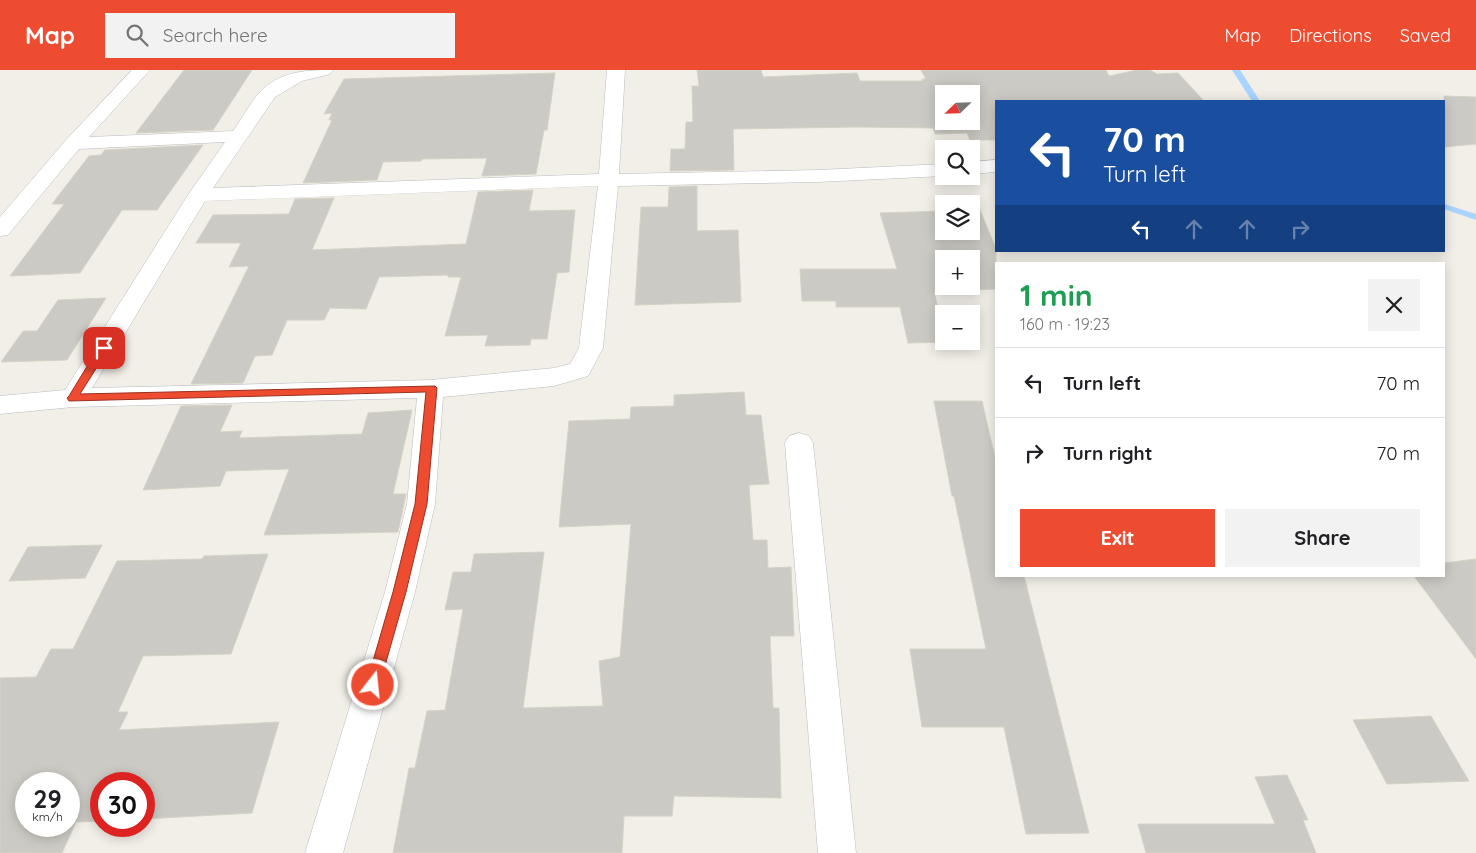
<!DOCTYPE html>
<html lang="en">
<head>
<meta charset="utf-8">
<style>
  :root { --surface:#fff; --page:#f2f2f2; --text:#202124; --muted:#757577; --line:#e0e0e0; --accent:#ed4c31 }
  body { margin:0; font-family:Quicksand,sans-serif; background:var(--page); color:var(--text); height:100vh; display:flex; flex-direction:column; font-size:19px; white-space:nowrap }
  * { box-sizing:border-box; margin:0 }
  p { font-size:16px; color:var(--muted) }
  .icon { flex:none; width:28px; height:28px; fill:none; stroke:currentColor; stroke-width:2; stroke-linecap:round; stroke-linejoin:round }
  .map { position:relative; flex:1; overflow:hidden }
  .side { position:absolute; left:995px; top:192px; width:450px; height:315px; display:flex; flex-direction:column; background:var(--surface); border-radius:0px; box-shadow:0 2px 12px #0003 }
  .side>* { flex:none }
  .hud { position:absolute; left:995px; top:30px; width:450px; height:152px; border-radius:0px; box-shadow:0 2px 12px #0003; background:#1a4fa0; color:#fff; overflow:hidden }
  .needle { width:32px; rotate:247deg }
  .tools { position:absolute; left:935px; top:15px; display:grid; gap:10px }
  .tools a { display:grid; place-items:center; width:45px; height:45px; border-radius:0px; background:var(--surface); box-shadow:0 2px 12px #0003; font-size:25px }
  .speed { position:absolute; left:15px; top:702px; display:flex; gap:10px; font-size:25px; font-weight:700; text-align:center }
  .speed>* { display:grid; place-content:center; width:65px; height:65px; border-radius:50%; background:var(--surface); box-shadow:0 2px 12px #0003; line-height:1 }
  .speed small { font-size:12px; font-weight:400 }
  .speed .limit { border:8px solid #d22; background:#fff; color:#111 }
  .pin { position:absolute; display:grid; place-items:center; width:42px; height:42px; color:#fff; margin:-21px; border-radius:10px; box-shadow:0 2px 8px #0006 }
  .me { position:absolute; width:55px; margin:-28px; rotate:16deg; stroke-linejoin:round; filter:drop-shadow(0 0 4px #0008) }
  .turn { display:flex; align-items:center; gap:18px; height:105px; padding:0 25px; font-size:22px }
  .turn .icon { width:65px; height:65px; stroke-width:2.5 }
  .turn b { display:block; font-size:35px; line-height:42px }
  .lanes { display:flex; align-items:center; height:48px; padding:0 25px; background:#0003; justify-content:center; gap:25px; direction:ltr }
  .lanes .off { opacity:.35 }
  .round { display:grid; place-items:center; flex:none; width:52px; height:52px; border-radius:0px; background:var(--page) }
  .head { display:flex; align-items:center; justify-content:space-between; height:85px; padding:0 25px }
  h1 { font-size:30px; font-weight:800; line-height:38px; color:#1e9e55 }
  .button { display:flex; gap:10px; margin-top:auto; padding:10px 25px }
  .button a { flex:1; height:58px; border-radius:0px; background:var(--accent); color:#fff; font-size:20px; font-weight:800; line-height:58px; text-align:center }
  .button a+a { background:var(--page); color:var(--text) }
  ul { padding:0; list-style:none }
  li { display:flex; align-items:center; gap:15px; height:70px; padding:0 25px; border-top:1px solid var(--line) }
  li div { flex:1 }
  li b { display:block; font-size:19px }
  li em { font-style:normal }
  header { display:flex; align-items:center; gap:30px; box-sizing:border-box; height:70px; padding:0 25px; background:var(--accent); color:#fff }
  header strong { font-size:24px }
  nav { display:flex; gap:28px; margin-inline-start:auto; font-size:18px }
  .search { width:350px; height:45px; background:var(--page); display:flex; align-items:center; gap:12px; box-sizing:border-box; padding:0 18px; border-radius:0px; color:var(--muted); font-size:19px }
  .map>svg:first-child { display:block }
</style>
</head>
<body>
<header>
<strong>Map</strong>
<div class="search"><svg class="icon" aria-label="search" viewBox="0 0 24 24"><circle cx="10" cy="10" r="6"/><path d="M15 15l6 6"/></svg>Search here</div>
<nav><a>Map</a><a>Directions</a><a>Saved</a></nav>
</header>
<div class="map">
<svg width="1476" height="783" viewBox="0 0 1476 783">
  <rect width="100%" height="100%" fill="#f1efe7"/>
  <g fill="none" stroke-linecap="round" stroke-linejoin="round">
    <g fill="#a9d4ff" fill-rule="evenodd">
      <path d="M1232 0H1240L1260 31H1252Z"/>
      <path d="M1444 134 1476 144V150L1444 139Z"/>
    </g>
  </g>
  <g fill="#cccac4" stroke="#d6d2c5" fill-rule="evenodd">
    <path d="M184 0H252L213 60 136 63Z"/>
    <path d="M697 0H761L763 7 857 3 860 11H923L922 9H926L921 0H1106L1109 6 1137 0H1150L1157 4 1178 3 1204 31H996V70H970L967 63 935 64 933 58 858 57 733 59 734 100 670 101 671 79H685L686 52H693L692 16H699ZM944 24H971V51H944Z"/>
    <path d="M555 3 547 60H544L536 104 482 106 487 88 422 89 421 91 383 92 377 110 303 113 332 50H329L332 43 324 44 344 9Z"/>
    <path d="M1444 26 1476 27V74L1444 77Z"/>
    <path d="M203 75 157 140H122L80 203 10 206 64 134H52L89 86 101 85 105 80Z"/>
    <path d="M697 116V161L738 160 741 232 635 235 641 137H668L669 117Z"/>
    <path d="M533 120 529 141 575 140 569 202 557 203 547 269H531L530 275 485 276 488 265 445 266 461 207H448V205L379 207 366 239 330 238 324 250H287L272 285 255 286 243 313 191 314 249 196 229 197 241 173H196L213 145 289 144 295 129 334 128 312 180 466 174 478 122Z"/>
    <path d="M971 140H980L996 179V219L934 222 944 259V271L947 272 908 273 900 237H836V231H802L800 199H897L880 143 944 141V161H971ZM944 189H971V216H944Z"/>
    <path d="M106 228 67 290 1 292 23 261H37L58 230Z"/>
    <path d="M744 322 746 345H761L769 414 749 415 753 470H767L768 498 791 497 794 566H770L773 638H779L781 728 674 726 672 746H624L622 783H393L409 698H415L427 641 445 640 463 539 445 540 453 502H471L474 484 544 482 523 638 603 636 599 591 620 587 631 454 559 457 569 351 630 349 631 337 674 336V325Z"/>
    <path d="M934 331H982L996 392V506H1024L1089 763 1026 764 1004 657H922L910 579H986L954 426H952Z"/>
    <path d="M232 335 220 362 242 361 239 368 362 364 368 343 412 340 393 424H406L398 462 264 465 289 399 226 401 220 416 143 420 181 336Z"/>
    <path d="M102 475 85 508 9 511 28 477Z"/>
    <path d="M268 484 231 584 143 586 118 642H128L119 660 279 652 252 743 144 749V714H101V751L76 752 62 783H0V608L36 607 51 579H73L117 491 202 489 204 486ZM26 714H69V756H26Z"/>
    <path d="M1476 489V589L1414 506H1444V493Z"/>
    <path d="M1431 646 1469 711 1387 714 1353 650Z"/>
    <path d="M1287 705 1308 750H1303L1316 783H1146L1138 754H1275L1255 707Z"/>
  </g>
  <g fill="none" stroke-linecap="round" stroke-linejoin="round">
    <defs>
      <g id="minor">
        <path d="M132 0H150L89 67 233 61C242 49 252 29 263 19 283 1 307 0 333 0L330 4 302 11 275 27 213 118 599 104 607 0H625L619 104 818 100 944 94V106L818 112 618 116 603 278 588 306 554 316 443 327 435 434 415 522 343 783H305L385 522 407 434 417 328 73 337 0 344V326L65 320 188 125 225 72 79 79 8 165 0 166V147L66 70ZM598 116 579 278 570 294 554 298 431 310 92 318 205 131Z"/>
        <path d="M996 90V102L971 104V92Z"/>
        <path d="M799 363 809 366 813 373 856 783H818L785 373 789 366Z"/>
      </g>
    </defs>
    <use href="#minor" stroke="#b9bcc1" stroke-width="1"/>
    <use href="#minor" fill="#fff" fill-rule="evenodd"/>
  </g>
  <path fill="#ed4c31" stroke="#9a3120" d="M104 274 109 278 80 324 435 316 437 318 427 434 406 522 378 620 373 622 368 620 366 615 393 522 415 434 426 322 69 331 67 328 69 326 100 275Z"/>
</svg>
<div class="tools">
<a><svg class="needle" viewBox="-14 -14 28 28"><path d="M0-13l5 13h-10z" fill="#e53935"/><path d="M0 13l5-13h-10z" fill="#757577"/></svg></a>
<a><svg class="icon" aria-label="search" viewBox="0 0 24 24"><circle cx="10" cy="10" r="6"/><path d="M15 15l6 6"/></svg></a>
<a><svg class="icon" aria-label="layers" viewBox="0 0 24 24"><path d="M12 4l9 5-9 5-9-5zM3 14l9 5 9-5"/></svg></a>
<a>+</a>
<a>−</a>
</div>
<div class="speed"><div>29<small>km/h</small></div><div class="limit">30</div></div>
<div class="pin" style="left:104px;top:278px;background:#d93025"><svg class="icon" aria-label="arrive" viewBox="0 0 24 24"><path d="M6 21V4h12l-3 4 3 4H6"/></svg></div>
<svg class="me" style="left:373px;top:615px" viewBox="-20 -20 40 40"><circle r="17" fill="#ed4c31" stroke="#fff" stroke-width="3"/><path d="M0-11L8 9 0 5-8 9z" fill="#fff"/></svg>
<div class="hud">
<div class="turn"><svg class="icon" aria-label="left" viewBox="0 0 24 24"><path d="M17 20v-9H6M10 6l-5 5 5 5"/></svg><div><b>70 m</b>Turn left</div></div>
<div class="lanes"><svg class="icon" aria-label="left" viewBox="0 0 24 24"><path d="M17 20v-9H6M10 6l-5 5 5 5"/></svg><svg class="icon off" aria-label="ahead" viewBox="0 0 24 24"><path d="M12 20V5M6 11l6-6 6 6"/></svg><svg class="icon off" aria-label="ahead" viewBox="0 0 24 24"><path d="M12 20V5M6 11l6-6 6 6"/></svg><svg class="icon off" aria-label="right" viewBox="0 0 24 24"><path d="M7 20v-9h11M14 6l5 5-5 5"/></svg></div>
</div>
<section class="side">
<div class="head"><div><h1>1 min</h1><p>160 m · 19:23</p></div><a class="round"><svg class="icon" aria-label="close" viewBox="0 0 24 24"><path d="M6 6l12 12M18 6L6 18"/></svg></a></div>
<ul>
<li><svg class="icon" aria-label="left" viewBox="0 0 24 24"><path d="M17 20v-9H6M10 6l-5 5 5 5"/></svg><div><b>Turn left</b></div><em>70 m</em></li>
<li><svg class="icon" aria-label="right" viewBox="0 0 24 24"><path d="M7 20v-9h11M14 6l5 5-5 5"/></svg><div><b>Turn right</b></div><em>70 m</em></li>
</ul>
<div class="button"><a>Exit</a><a>Share</a></div>
</section>
</div>
</body>
</html>
